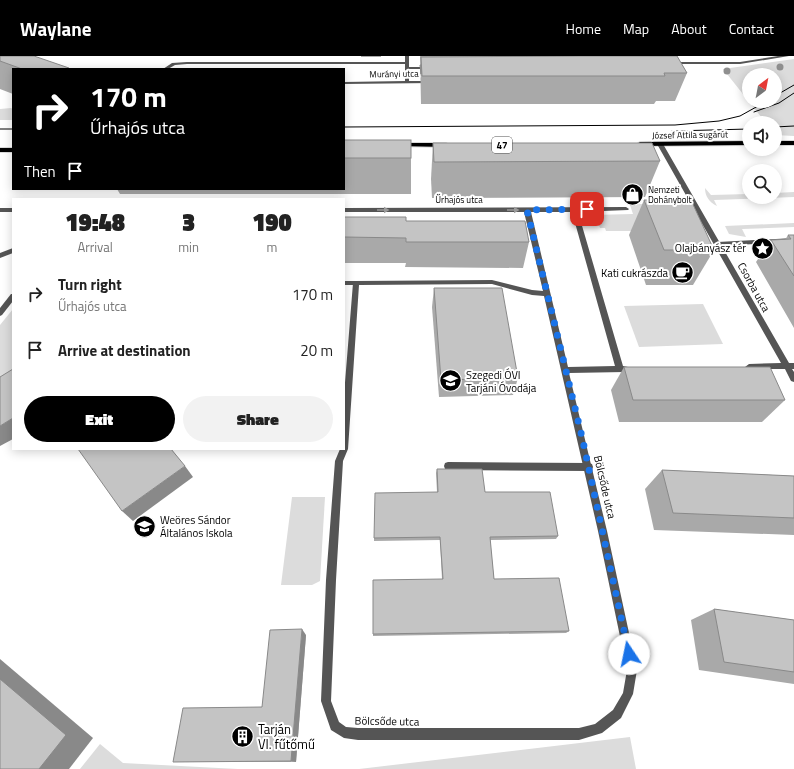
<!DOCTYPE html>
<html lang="en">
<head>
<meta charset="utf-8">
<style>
  :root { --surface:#fff; --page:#f2f2f2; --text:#222; --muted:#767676; --accent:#000 }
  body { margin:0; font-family:"Titillium Web",sans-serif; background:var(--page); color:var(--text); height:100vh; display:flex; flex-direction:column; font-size:15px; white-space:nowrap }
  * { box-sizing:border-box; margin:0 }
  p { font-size:13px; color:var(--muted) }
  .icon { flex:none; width:22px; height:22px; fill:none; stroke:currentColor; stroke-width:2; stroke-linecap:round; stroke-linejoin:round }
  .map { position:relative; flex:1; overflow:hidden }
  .sheet { position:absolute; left:12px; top:142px; width:333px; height:252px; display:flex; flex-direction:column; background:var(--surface); border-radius:0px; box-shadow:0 2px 10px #0003 }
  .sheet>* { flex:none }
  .banner { position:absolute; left:12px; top:12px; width:333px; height:122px; border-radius:0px; box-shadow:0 2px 10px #0003; background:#000; color:#fff; overflow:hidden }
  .needle { width:26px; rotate:32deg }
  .fabs { position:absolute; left:742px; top:12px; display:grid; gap:8px }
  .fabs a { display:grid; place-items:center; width:40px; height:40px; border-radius:50%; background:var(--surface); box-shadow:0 2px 10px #0003; font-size:20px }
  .pin { position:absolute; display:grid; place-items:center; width:34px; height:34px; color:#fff; margin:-17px; border-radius:8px; box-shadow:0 2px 6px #0006 }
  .me { position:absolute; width:44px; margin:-22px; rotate:349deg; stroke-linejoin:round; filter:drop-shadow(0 0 3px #0008) }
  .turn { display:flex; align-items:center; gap:14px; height:84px; padding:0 12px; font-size:18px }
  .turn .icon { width:52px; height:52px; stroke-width:2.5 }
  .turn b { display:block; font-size:28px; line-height:34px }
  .then { display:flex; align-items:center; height:38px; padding:0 12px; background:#0003; gap:8px; font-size:15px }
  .eta { display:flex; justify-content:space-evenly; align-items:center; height:68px; text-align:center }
  .eta b { font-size:24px; font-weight:800; line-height:28px }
  .cta { display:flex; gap:8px; margin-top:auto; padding:8px 12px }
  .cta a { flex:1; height:46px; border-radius:24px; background:var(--accent); color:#fff; font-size:16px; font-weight:800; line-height:46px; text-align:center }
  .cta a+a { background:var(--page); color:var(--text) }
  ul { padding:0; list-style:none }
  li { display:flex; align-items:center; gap:12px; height:56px; padding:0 12px }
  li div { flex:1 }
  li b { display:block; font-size:15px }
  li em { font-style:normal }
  header { display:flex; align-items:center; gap:24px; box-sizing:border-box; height:56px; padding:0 20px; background:var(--accent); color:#fff }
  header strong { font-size:19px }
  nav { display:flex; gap:22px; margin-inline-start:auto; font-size:14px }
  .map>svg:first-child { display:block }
</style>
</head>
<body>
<header>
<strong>Waylane</strong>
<nav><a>Home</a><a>Map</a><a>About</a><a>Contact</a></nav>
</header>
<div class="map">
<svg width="794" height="713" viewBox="0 0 794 713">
  <rect width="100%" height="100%" fill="#fff"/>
  <g fill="#dcdcdc" fill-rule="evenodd">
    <path d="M794 3V80L775 79V67H766L723 13ZM749 19H775V45H749Z"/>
    <path d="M11 52 13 53V64H0V53Z"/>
    <path d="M705 132 711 139 749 138V141H775V137L794 136V141L714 144 717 150C709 146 705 140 705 132Z"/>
    <path d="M638 148H661L672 175H606L605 172H600L598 167H585L587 162 592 159 633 158 630 149Z"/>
    <path d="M794 167V171L742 173 746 181 729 178 725 170Z"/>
    <path d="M703 248 723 288 639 291 624 250Z"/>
    <path d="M13 253V334L0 341V269Z"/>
    <path d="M292 441H325L320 525 312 529H281Z"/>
    <path d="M630 681 636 713H359Z"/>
    <path d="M100 688 123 707 238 713H80Z"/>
  </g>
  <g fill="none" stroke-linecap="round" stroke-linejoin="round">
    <defs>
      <g id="primary">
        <path d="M749 85V89L640 90 637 88 640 86Z"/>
        <rect x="775" y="85" width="19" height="4"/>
        <path d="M398 87H446L449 89 446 91 396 90 395 89Z"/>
        <rect x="0" y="92" width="13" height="4"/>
      </g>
    </defs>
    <use href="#primary" stroke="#dbdbdb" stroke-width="2"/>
    <g fill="#555" fill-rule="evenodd">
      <path d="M794 182V186L718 190 715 188 718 186Z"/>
      <path d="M13 192V197L0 202V197Z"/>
      <path d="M344 225H356L359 227 356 229H344Z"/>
      <path d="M448 406 589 407 592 408 593 411 592 414 589 415 448 414 445 413 444 410 445 407Z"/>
    </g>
    <g fill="#555" fill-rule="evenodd">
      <path d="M405 0H409V11H431L433 12 431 13H409V25H433V27L344 28V26L405 25V8H187L175 9 168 13H163L172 7 187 6H405Z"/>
      <path d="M778 0H789L740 8H671L669 7 671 6H740Z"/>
      <path d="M658 87 663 88 789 307H794V313H792L794 316V326L791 325 785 313H746L745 311 749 308 781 307 657 88Z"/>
      <path d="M626 151 629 153 628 154 578 156 623 310 628 311 629 313 625 316 569 317 607 475 637 614 633 638 621 662 602 677 579 684H358L344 682 331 674 321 645 326 524 335 405 340 393H344V339L353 227 356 225 492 224 532 234 543 235 524 156H344V152ZM531 156H572L615 310 568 311ZM492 228 532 239 544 240 598 475 627 614 623 637 613 654 595 668 579 672H358L346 671 339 666 331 645 336 524 343 405 348 393 359 229Z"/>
      <rect x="0" y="152" width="13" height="4"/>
      <path d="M11 238H13V245L2 259 0 260V252Z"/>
    </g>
    <use href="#primary" fill="#000" fill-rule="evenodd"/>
    <g stroke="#000" stroke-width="1">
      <path d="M775 40 794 29"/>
      <path d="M754 56 779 47 794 37"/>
      <path d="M344 71 675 69 719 65 740 60 767 45"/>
      <path d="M775 71 794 70"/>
      <path d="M0 73H13"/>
      <path d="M672 75 749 73"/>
    </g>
  </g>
  <g fill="#8f8f8f">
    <circle cx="780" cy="11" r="3.5"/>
    <circle cx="727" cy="15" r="3.5"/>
  </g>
  <g fill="#a9a9a9">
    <path d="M0 0 69 12V13H13V38L0 33Z"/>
    <rect x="361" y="0" width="20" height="1"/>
    <path d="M420 0H677L687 17 675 45H656L654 48H421Z"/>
    <path d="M344 84 411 102V138H120L117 133H344Z"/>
    <path d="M433 87 660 105 645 141 432 142 431 123Z"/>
    <path d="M644 144 714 194 693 229H646L629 179Z"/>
    <path d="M344 161 406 165 529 186 523 212 405 211 406 207H344Z"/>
    <path d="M788 179H794V272L756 206 771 184H785Z"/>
    <path d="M434 232 518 322 513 339 439 341 432 251Z"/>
    <path d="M624 311 785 344 762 366H619L611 334Z"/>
    <path d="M437 413 485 436 558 480 556 483 490 484 494 523 569 575 566 577 373 580V578L442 523 440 484 374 485V482L437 436 436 417Z"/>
    <path d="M662 414 794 420V479L654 474 645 433Z"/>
    <path d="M714 553 794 564V628L699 614 691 564Z"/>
    <path d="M306 579 296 706H173L262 651Z"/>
  </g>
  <g fill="#898989">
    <path d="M13 362V383L0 390V370Z"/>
    <path d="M185 410 193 421 133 465 122 455Z"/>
    <path d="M302 573 306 579 296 706 291 705Z"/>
    <path d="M0 603 93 682 69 713H39L0 623Z"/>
  </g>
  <g fill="#c4c4c4" stroke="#898989">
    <path d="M0 0H34L69 12V13H22L0 5Z"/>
    <path d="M579 0H677L687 17H664L665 20H422L421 1Z"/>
    <path d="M420 9H421V18Z"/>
    <rect x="344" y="84" width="67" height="18"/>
    <path d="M433 87H652L660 105 434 106Z"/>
    <path d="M644 144H691L714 194H664Z"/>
    <path d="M344 161H406V165H525L529 186H406V182L344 181Z"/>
    <path d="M788 179H794V220L771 184 791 183Z"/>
    <path d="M434 232H502L518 322 441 324Z"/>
    <path d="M624 311H770L785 344H633Z"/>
    <path d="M13 313V362L0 370V321Z"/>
    <path d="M78 393H171L185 410 122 455Z"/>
    <path d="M437 413H482L485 436H550L558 480 490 481 494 523 559 522 569 575 373 578V524L443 523 440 481 374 482 375 437 438 436Z"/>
    <path d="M662 414 794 420V462L673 457Z"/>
    <path d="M714 553 794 564V616L724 606Z"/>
    <path d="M302 573 291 705 173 706 183 652 262 651 270 574Z"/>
    <path d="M0 623 66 679 39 713H0Z"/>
  </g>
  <defs><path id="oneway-solid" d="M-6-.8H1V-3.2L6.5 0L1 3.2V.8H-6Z"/></defs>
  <g fill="#999">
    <use href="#oneway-solid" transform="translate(383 154)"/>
    <use href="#oneway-solid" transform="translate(513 154)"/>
  </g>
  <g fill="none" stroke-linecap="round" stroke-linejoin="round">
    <path stroke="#1a73e8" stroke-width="7" stroke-dasharray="0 12.6" d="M587 153 527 154 582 381 629 598"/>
  </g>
  <defs>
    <symbol id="shop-disc" viewBox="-11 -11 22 22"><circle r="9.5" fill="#000" stroke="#fff"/><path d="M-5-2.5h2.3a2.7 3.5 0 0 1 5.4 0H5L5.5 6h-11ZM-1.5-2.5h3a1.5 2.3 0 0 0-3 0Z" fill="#fff"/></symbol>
    <symbol id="sight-disc" viewBox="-11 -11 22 22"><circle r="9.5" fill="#000" stroke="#fff"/><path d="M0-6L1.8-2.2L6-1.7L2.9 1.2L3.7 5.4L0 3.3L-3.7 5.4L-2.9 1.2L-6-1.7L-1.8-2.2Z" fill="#fff"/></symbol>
    <symbol id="cafe-disc" viewBox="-11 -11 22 22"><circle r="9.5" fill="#000" stroke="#fff"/><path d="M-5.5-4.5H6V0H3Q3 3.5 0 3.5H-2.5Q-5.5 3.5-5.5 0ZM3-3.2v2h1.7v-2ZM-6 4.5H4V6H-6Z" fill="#fff"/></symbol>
    <symbol id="school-disc" viewBox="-11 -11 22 22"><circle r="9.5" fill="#000" stroke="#fff"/><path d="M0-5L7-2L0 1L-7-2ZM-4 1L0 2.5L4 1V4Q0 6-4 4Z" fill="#fff"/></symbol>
    <symbol id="building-disc" viewBox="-11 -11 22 22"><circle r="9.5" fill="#000" stroke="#fff"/><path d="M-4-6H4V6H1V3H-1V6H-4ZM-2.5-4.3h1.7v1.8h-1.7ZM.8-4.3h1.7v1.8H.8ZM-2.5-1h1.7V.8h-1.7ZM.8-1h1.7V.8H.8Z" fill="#fff"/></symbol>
  </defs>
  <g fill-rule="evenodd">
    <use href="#shop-disc" x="620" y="126" width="25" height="25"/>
    <use href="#sight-disc" x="750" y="180" width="25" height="25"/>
    <use href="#cafe-disc" x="670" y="204" width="25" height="25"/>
    <use href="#school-disc" x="438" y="312" width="25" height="25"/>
    <use href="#school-disc" x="132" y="458" width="25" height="25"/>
    <use href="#building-disc" x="230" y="668" width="25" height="25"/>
  </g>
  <g text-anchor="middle" stroke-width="4" stroke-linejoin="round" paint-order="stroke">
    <g font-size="9" fill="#000" stroke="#fff">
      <text transform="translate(394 18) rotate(-1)" y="3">Murányi utca</text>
      <text transform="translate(690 79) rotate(-1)" y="3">József Attila sugárút</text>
      <text x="459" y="147">Űrhajós utca</text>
    </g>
    <g font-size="9" fill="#000" stroke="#fff" text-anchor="start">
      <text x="648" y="137">Nemzeti<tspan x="648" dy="10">Dohánybolt</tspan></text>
    </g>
    <rect fill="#fff" stroke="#4c4c4c" stroke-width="1" x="492" y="81" width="20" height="16" rx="3"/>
    <g font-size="10" font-weight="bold" fill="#000">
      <text x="502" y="93">47</text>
    </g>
    <g font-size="11" fill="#000" stroke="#fff" text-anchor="end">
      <text x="746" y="196">Olajbányász tér</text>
      <text x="668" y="221">Kati cukrászda</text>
      <text x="466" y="323" text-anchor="start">Szegedi ÓVI<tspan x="466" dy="13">Tarjáni Óvodája</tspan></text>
      <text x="160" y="468" text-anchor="start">Weöres Sándor<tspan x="160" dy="13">Általános Iskola</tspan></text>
    </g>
    <g font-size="11" fill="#000" stroke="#fff">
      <text transform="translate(754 231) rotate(61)" y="4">Csorba utca</text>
      <text transform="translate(605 431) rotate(77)" y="4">Bölcsőde utca</text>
      <text transform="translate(387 665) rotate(1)" y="4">Bölcsőde utca</text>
    </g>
    <g font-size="13" fill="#000" stroke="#fff" text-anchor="start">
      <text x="258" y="678">Tarján<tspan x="258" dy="15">VI. fűtőmű</tspan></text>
    </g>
  </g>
</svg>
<div class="fabs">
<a><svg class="needle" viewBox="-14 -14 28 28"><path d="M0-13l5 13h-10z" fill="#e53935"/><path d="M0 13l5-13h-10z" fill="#767676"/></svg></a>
<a><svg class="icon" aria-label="sound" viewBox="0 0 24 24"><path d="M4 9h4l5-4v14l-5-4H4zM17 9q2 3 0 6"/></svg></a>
<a><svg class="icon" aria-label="search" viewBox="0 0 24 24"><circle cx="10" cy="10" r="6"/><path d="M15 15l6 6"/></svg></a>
</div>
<div class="pin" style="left:587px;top:153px;background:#d93025"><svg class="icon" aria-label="arrive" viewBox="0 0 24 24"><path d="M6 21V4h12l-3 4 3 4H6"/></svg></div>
<svg class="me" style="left:629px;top:598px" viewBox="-20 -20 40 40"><circle r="19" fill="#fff"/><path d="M0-13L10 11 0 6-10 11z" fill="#1a73e8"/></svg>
<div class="banner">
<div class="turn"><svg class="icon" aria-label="right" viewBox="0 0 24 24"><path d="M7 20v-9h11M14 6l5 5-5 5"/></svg><div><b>170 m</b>Űrhajós utca</div></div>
<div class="then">Then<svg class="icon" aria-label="arrive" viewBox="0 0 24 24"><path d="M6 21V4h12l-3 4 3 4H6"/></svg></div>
</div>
<section class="sheet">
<div class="eta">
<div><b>19:48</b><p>Arrival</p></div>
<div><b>3</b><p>min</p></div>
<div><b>190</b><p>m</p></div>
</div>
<ul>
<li><svg class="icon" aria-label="right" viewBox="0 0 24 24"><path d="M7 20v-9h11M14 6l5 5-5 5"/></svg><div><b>Turn right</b><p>Űrhajós utca</p></div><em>170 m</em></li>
<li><svg class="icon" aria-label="arrive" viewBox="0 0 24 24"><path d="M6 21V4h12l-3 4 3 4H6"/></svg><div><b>Arrive at destination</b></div><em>20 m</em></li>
</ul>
<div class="cta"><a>Exit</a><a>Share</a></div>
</section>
</div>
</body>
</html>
